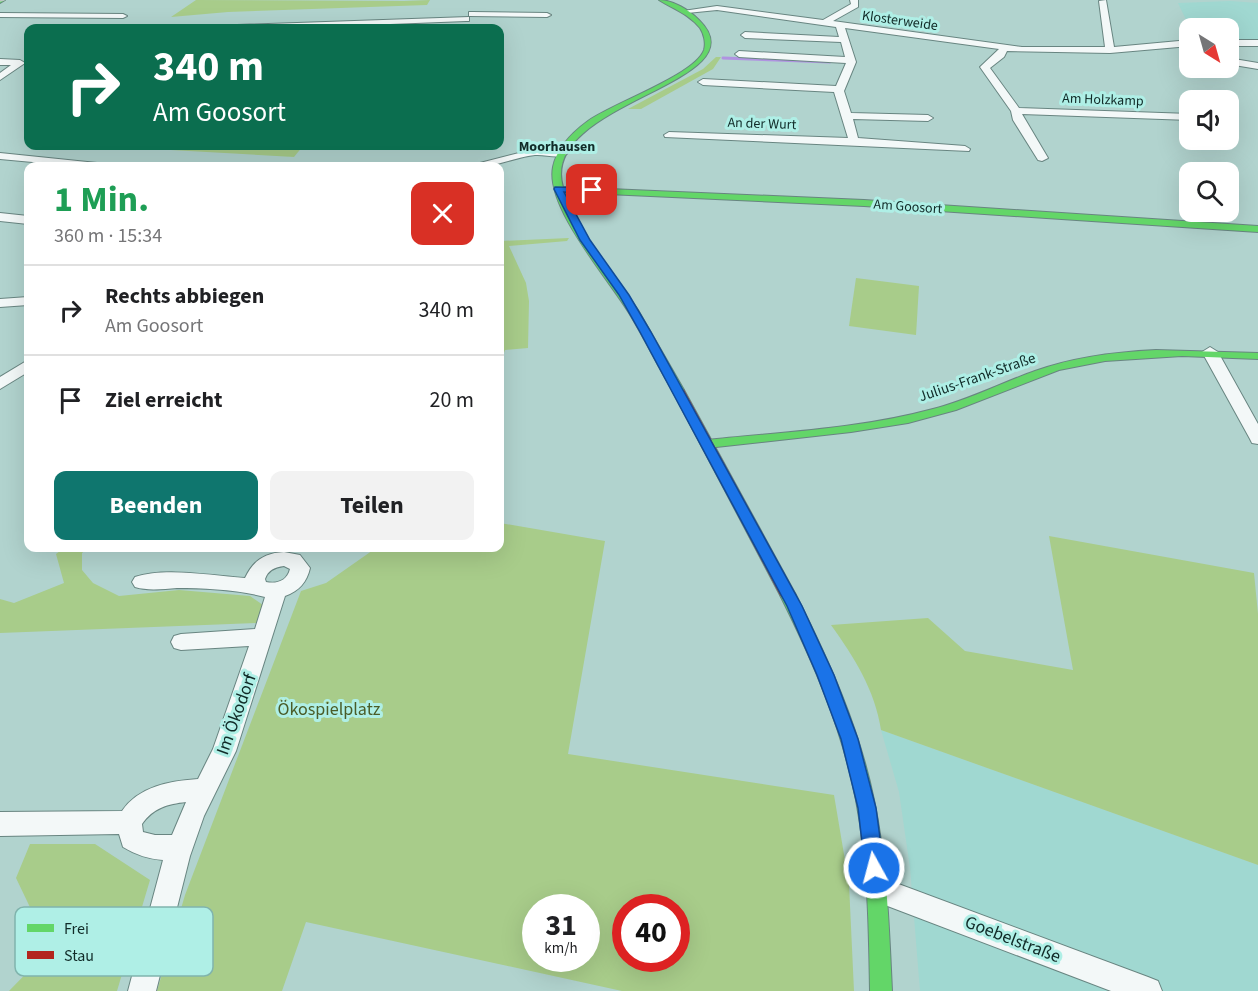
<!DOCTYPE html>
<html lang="de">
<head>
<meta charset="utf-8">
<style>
  :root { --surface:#fff; --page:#f2f2f2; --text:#202124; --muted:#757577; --line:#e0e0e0; --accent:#0f766e }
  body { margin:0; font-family:"Source Sans 3",sans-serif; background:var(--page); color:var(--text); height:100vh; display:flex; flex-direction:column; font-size:22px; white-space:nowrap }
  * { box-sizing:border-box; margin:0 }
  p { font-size:20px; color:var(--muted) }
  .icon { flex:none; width:33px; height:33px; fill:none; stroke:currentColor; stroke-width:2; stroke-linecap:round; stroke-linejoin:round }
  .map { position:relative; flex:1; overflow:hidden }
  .sheet { position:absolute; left:24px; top:162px; width:480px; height:390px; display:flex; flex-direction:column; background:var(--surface); border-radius:12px; box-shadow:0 6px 24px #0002 }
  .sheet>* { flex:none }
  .guide { position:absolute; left:24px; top:24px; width:480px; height:126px; border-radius:12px; box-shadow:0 6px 24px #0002; background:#0b6e4f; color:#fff; overflow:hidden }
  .needle { width:39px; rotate:143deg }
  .tools { position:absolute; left:1179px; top:18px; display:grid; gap:12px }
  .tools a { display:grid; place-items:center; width:60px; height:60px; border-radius:12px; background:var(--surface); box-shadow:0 6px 24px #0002; font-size:30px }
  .speed { position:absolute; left:522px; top:894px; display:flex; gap:12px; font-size:30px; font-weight:700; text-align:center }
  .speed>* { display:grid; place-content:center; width:78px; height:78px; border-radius:50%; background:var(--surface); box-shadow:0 6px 24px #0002; line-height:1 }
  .speed small { font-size:15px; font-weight:400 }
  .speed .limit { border:9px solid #d22; background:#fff; color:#111 }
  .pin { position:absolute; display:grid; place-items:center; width:51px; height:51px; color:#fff; margin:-26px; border-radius:12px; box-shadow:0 3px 9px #0006 }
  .me { position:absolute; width:66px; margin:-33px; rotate:353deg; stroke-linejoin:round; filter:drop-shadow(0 0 4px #0008) }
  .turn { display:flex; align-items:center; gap:21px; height:126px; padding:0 30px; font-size:27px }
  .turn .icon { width:78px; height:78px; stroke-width:2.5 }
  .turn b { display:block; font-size:42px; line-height:51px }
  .round { display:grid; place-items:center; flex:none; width:63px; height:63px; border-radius:12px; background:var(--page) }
  .overview { display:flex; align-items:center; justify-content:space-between; height:102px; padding:0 30px }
  h1 { font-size:36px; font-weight:700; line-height:45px; color:#1e9e55 }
  .button { display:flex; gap:12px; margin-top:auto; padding:12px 30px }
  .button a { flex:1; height:69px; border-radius:12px; background:var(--accent); color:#fff; font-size:24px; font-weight:700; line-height:69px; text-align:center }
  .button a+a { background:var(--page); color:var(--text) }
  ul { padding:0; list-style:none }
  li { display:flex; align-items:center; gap:18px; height:90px; padding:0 30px; border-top:2px solid var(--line) }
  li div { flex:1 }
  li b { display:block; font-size:22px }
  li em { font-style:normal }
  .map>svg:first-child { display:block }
</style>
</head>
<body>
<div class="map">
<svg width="1258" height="991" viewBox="0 0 1258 991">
  <rect width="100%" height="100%" fill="#b1d3ce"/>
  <g fill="#a0d8d1">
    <path d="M1230 1 1258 3V41H1229L1228 28H1190L1178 3Z"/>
    <path d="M881 730 1258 865V991H920L910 868 899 792Z"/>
  </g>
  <g fill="#a8cc8a" fill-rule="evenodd">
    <path d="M196 0 404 1 430 0 427 5 228 12 171 17Z"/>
    <path d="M716 57H721L713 69 641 109H628L703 69Z"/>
    <path d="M174 146H303L294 157 171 150Z"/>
    <path d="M569 238 567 241 509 246 526 283 529 301 528 348 505 350 500 364V241Z"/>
    <path d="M856 278 919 286 916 335 849 326Z"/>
    <path d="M500 523 605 541 568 754 834 795 849 884 854 991H622L306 922 282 991H157L185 895 301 591 326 583 376 548H500ZM536 908H586V958H536ZM626 908H676V958H626Z"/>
    <path d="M1049 536 1254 573 1258 614V865L881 730C875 690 854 657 831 625L928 618 965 651 1073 670Z"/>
    <path d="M64 548H88L82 553V570L93 583 119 596 179 590 250 596 263 605 258 623 0 633V599L14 603 64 583 56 554Z"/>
    <path d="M30 844H95L150 880 117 991H9L50 949 16 878Z"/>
  </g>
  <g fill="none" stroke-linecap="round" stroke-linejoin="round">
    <path stroke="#b093e1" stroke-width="3" d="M723 58 830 62"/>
    <defs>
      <g id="street">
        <path d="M850 0H858V7L833 21 1022 47H1105L1099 1 1106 0 1114 47 1190 40V46L1110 53 1007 51 1004 57 990 68 1019 108 1190 114V120L1022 114 1048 158 1042 161 1038 160 1013 120 1011 111 980 67 999 49 845 28 856 62 844 91 851 113 928 115 933 118 928 121 853 119 858 138 965 146 970 149 969 151 665 137 664 135 669 132 848 138 834 92 703 85 698 82 703 79 836 86 846 63 739 57 735 54 739 51 845 57 841 42 745 38 741 35 745 32 839 37 836 27 717 10 687 13 683 11 717 6 823 20 851 4Z"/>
        <path d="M472 12 547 13 551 15 547 17 469 16V12Z"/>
        <path d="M0 13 123 14 127 16 123 18 0 17Z"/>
        <path d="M469 17V21H466L289 28H233L237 25Z"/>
        <rect x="1228" y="40" width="30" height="6"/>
        <path d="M1228 58 1258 63V69L1228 64Z"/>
        <path d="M0 59 20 60 25 63 0 80V73L11 65H0Z"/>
        <path d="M535 149 562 150 568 153C559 160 546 154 535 155 514 157 496 168 474 166L476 164Z"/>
        <path d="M0 153 97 163 103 166H76L0 159Z"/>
        <path d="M0 213 28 216V224L0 221Z"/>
        <path d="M28 297V305L0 307V299Z"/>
        <path d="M1210 347 1218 352 1258 424V444L1252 443 1250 439 1202 352Z"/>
        <path d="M28 360V372L0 389V377Z"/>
        <path d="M284 552 300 555 310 568C307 582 299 591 285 596L236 751 204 816 190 856 156 991H128L163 860C149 859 136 855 123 847L119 834 0 836V812L122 811C139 786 170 781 198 779L213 749 249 646 181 650 174 648 171 642 174 636 181 634 255 629 265 597C239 590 205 588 177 588 163 589 148 591 135 587L132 582 135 577C166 567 213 576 245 578 253 561 264 553 284 552ZM284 566 290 569C287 581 277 584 266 582L265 579C268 570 275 567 284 566ZM186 802 172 835H155L143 832 142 824C153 808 168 804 186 802Z"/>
        <path d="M877 876 1148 977 1158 981 1162 991H1111L877 902 868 898 864 889 868 880Z"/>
      </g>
      <g id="fast">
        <path d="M0 0H5L0 3Z"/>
        <path d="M659 0C673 0 689 10 699 20 764 84 538 101 563 187L864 200 1258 226V232L864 206 564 192 586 236 638 310 684 390 678 394 674 393C658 367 645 339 629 313 608 278 545 207 553 167 557 147 573 132 588 121 613 103 695 75 704 50 706 43 704 34 700 28 689 14 673 9 659 0Z"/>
        <path d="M1156 350 1258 353V359L1182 356 1105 361 1059 370 956 410 908 423 851 432 707 448 701 444 707 440C782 432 859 429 933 409 968 400 1001 383 1035 371 1074 357 1115 352 1156 350Z"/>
        <path d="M788 589 793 591 796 595C829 661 859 727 874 800 887 862 889 927 892 991H870C869 927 868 863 856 800 842 728 813 661 780 595L783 591Z"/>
      </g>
      <path id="jam" d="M678 386 684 390 796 595 793 599H783L780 595 672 390Z"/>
    </defs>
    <use href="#street" stroke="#688581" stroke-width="2"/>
    <use href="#fast" stroke="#688581" stroke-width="2"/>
    <use href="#jam" stroke="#688581" stroke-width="2"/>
    <use href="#street" fill="#f3f8f8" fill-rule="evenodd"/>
    <use href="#fast" fill="#63d668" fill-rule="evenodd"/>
    <use href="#jam" fill="#b3261e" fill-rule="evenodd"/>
    <path stroke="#bec8c6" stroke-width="1.5" d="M0 1 4 0"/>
  </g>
  <path fill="#1a73e8" stroke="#114b97" stroke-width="1.5" d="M555 187 592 188 596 190 592 193 564 192 590 240 629 295 651 332 802 606 834 675 858 739 876 808 884 868 881 875 874 878 867 875 865 868 858 808 841 739 817 675 787 606 640 332 619 295 580 240 554 189Z"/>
  <g text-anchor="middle" stroke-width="6" stroke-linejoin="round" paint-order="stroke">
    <g font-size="14" fill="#112b28" stroke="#afefe6">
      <text transform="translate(900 20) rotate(8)" y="5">Klosterweide</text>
      <text transform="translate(1103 99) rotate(2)" y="5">Am Holzkamp</text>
      <text transform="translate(762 123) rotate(2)" y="5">An der Wurt</text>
      <text transform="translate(908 206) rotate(4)" y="5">Am Goosort</text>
    </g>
    <g font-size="14" font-weight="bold" fill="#112b28" stroke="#afefe6">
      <text x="557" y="151">Moorhausen</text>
    </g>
    <g font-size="15" fill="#112b28" stroke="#afefe6">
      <text transform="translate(977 377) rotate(-19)" y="5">Julius-Frank-Straße</text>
    </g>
    <g font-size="18" fill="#4a5c28" stroke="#afefe6">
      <text x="329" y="715">Ökospielplatz</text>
    </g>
    <g font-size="18" fill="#112b28" stroke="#afefe6">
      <text transform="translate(236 714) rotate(-70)" y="6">Im Ökodorf</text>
      <text transform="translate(1013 939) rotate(21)" y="6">Goebelstraße</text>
    </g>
  </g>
  <rect x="15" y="907" width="198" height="69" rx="9" fill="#afefe6" stroke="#80b4ad" stroke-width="1.5"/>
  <rect x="27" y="924" width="27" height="8" fill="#63d668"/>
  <rect x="27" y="951" width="27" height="8" fill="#b3261e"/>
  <g font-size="16" fill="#112b28">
    <text x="64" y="934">Frei</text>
    <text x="64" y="961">Stau</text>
  </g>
</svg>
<div class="tools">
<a><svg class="needle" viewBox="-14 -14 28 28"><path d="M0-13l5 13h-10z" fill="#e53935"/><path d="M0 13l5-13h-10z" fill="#757577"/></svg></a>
<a><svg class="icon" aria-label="sound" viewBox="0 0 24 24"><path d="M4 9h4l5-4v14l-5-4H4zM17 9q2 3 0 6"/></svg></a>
<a><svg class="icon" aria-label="search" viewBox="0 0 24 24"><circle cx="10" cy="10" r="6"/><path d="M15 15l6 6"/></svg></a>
</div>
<div class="speed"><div>31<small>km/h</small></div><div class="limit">40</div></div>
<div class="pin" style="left:592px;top:190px;background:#d93025"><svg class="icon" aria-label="arrive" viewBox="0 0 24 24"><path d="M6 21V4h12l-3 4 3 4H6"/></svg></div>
<svg class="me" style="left:874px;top:868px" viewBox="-20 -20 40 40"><circle r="17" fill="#1a73e8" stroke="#fff" stroke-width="3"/><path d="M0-11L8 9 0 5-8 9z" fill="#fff"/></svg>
<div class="guide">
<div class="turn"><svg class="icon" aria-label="right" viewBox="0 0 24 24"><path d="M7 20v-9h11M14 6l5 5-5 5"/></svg><div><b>340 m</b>Am Goosort</div></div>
</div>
<section class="sheet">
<div class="overview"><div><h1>1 Min.</h1><p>360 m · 15:34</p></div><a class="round" style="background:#d93025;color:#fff"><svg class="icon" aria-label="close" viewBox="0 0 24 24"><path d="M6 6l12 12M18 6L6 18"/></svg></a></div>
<ul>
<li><svg class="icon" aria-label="right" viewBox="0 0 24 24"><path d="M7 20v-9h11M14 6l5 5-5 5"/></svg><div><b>Rechts abbiegen</b><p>Am Goosort</p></div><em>340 m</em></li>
<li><svg class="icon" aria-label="arrive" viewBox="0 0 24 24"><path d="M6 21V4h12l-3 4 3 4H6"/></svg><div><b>Ziel erreicht</b></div><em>20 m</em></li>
</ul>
<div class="button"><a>Beenden</a><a>Teilen</a></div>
</section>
</div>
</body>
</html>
